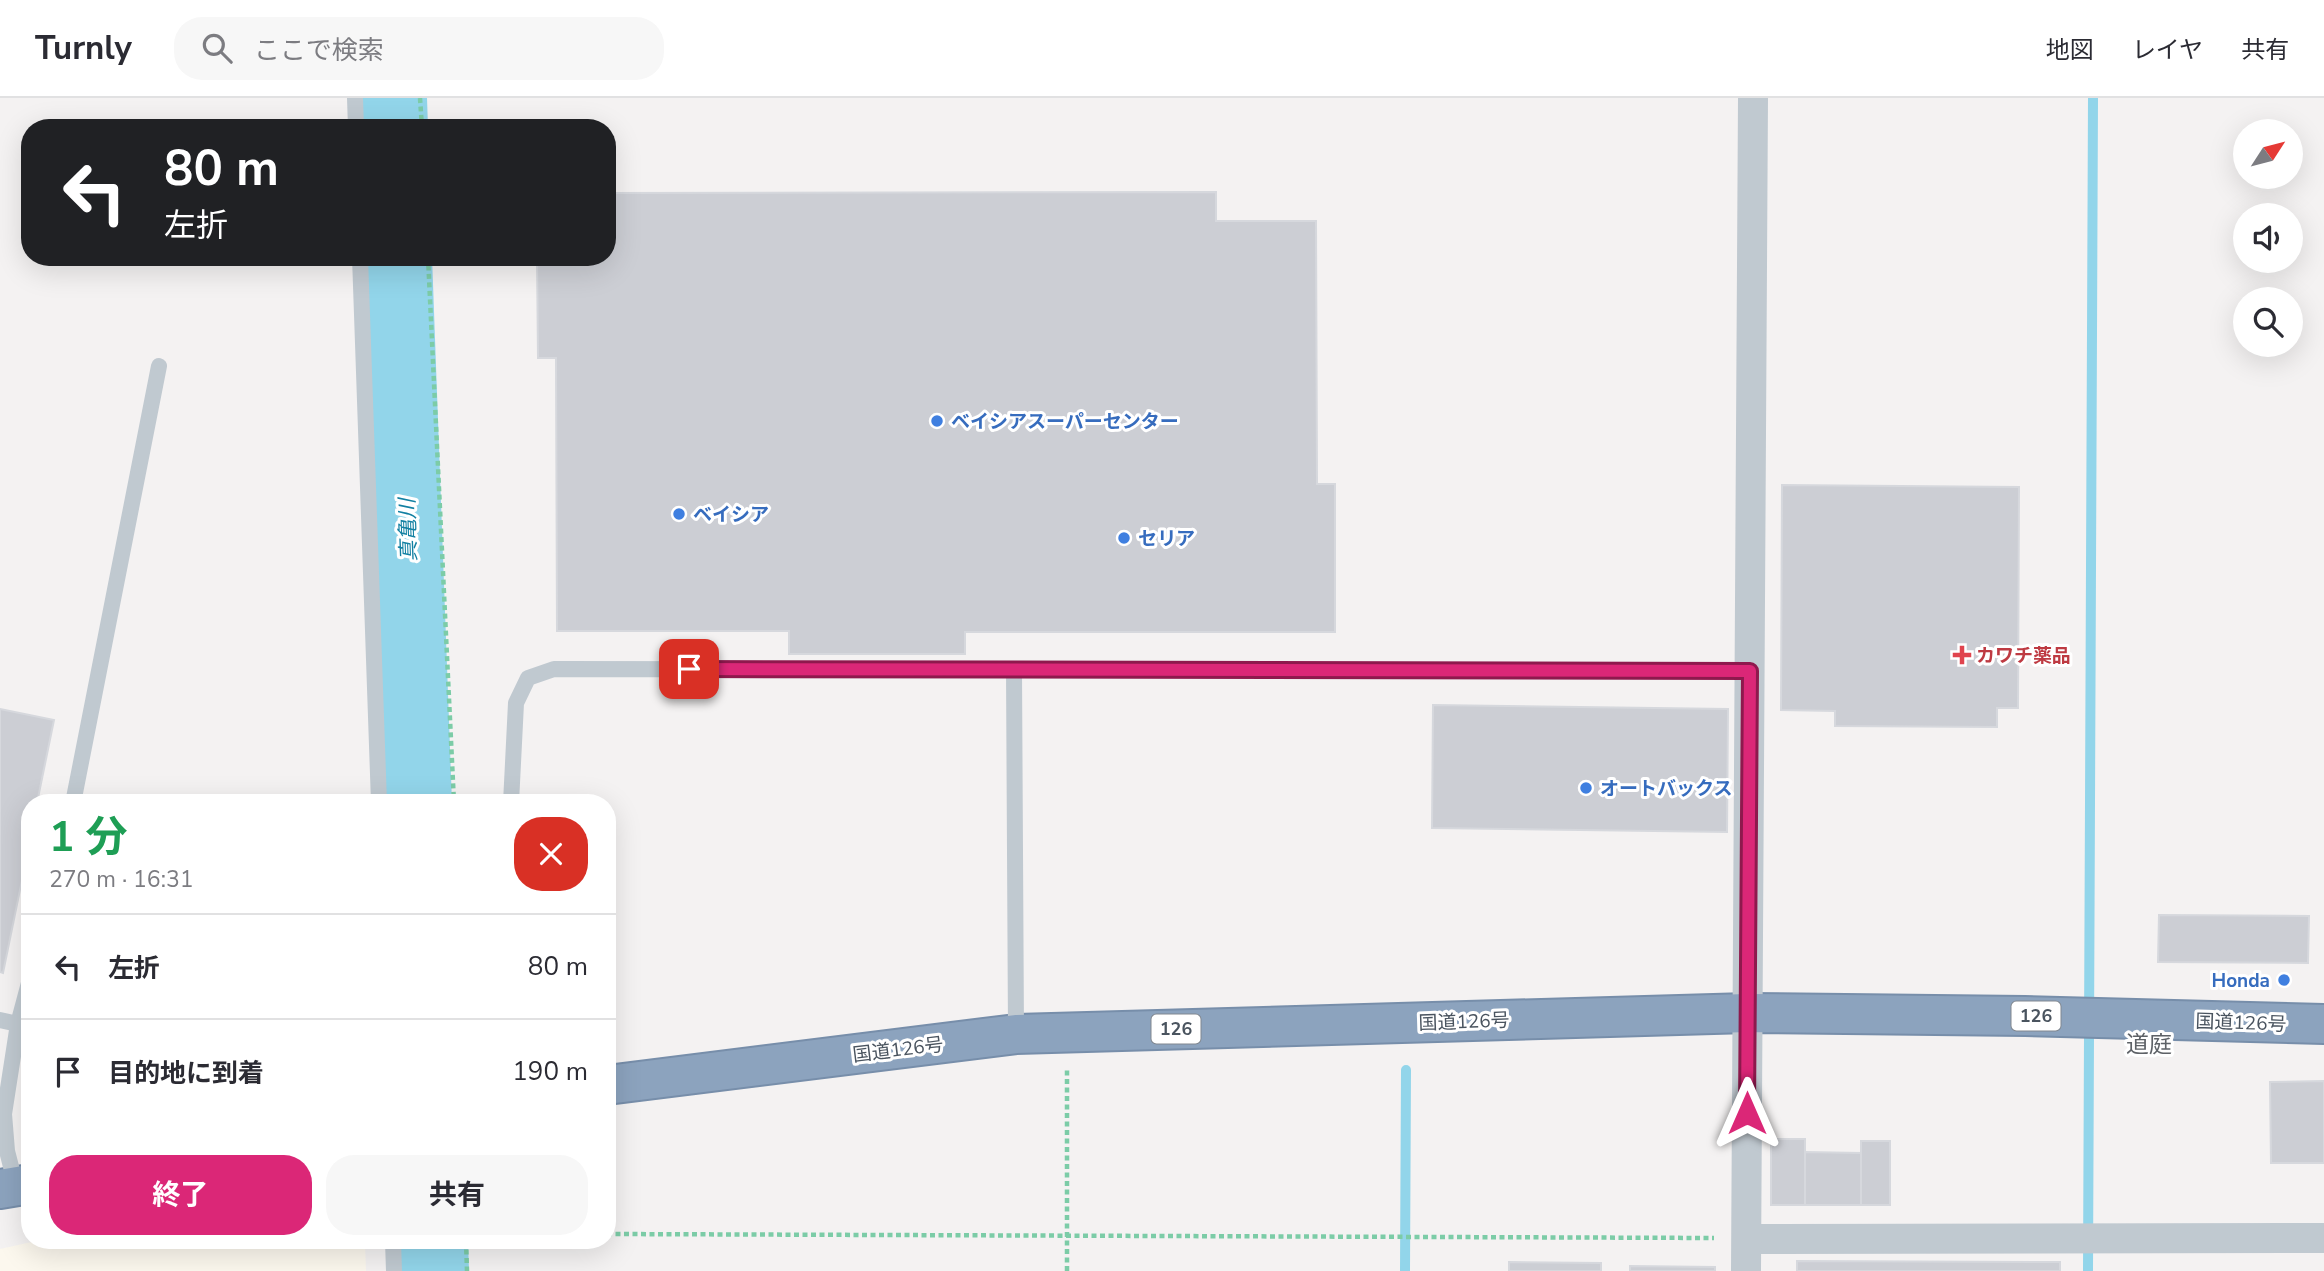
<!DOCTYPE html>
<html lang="ja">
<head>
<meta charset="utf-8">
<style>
  :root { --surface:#fff; --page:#f7f7f7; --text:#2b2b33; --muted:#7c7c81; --line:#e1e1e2; --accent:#db2777 }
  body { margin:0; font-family:"Nunito Sans","Noto Sans JP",sans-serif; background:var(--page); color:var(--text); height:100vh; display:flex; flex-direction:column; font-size:26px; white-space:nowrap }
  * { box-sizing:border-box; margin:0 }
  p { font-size:23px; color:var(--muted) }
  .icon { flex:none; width:38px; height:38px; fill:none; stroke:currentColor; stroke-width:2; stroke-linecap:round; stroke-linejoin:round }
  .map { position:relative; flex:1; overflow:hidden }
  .panel { position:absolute; left:21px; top:696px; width:595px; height:455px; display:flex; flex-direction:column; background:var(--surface); border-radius:28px; box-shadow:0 7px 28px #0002 }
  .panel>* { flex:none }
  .banner { position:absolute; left:21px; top:21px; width:595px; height:147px; border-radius:28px; box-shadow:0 7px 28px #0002; background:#202124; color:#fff; overflow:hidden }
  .needle { width:46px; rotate:54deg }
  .fabs { position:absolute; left:2233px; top:21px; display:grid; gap:14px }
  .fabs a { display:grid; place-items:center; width:70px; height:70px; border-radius:50%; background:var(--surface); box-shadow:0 7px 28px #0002; font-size:35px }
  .pin { position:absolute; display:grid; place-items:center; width:60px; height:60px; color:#fff; margin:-30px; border-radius:14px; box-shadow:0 4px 10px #0006 }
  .me { position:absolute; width:77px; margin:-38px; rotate:0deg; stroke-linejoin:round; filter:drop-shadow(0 0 5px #0008) }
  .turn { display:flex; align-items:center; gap:24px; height:147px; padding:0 28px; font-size:32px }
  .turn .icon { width:91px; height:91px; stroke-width:2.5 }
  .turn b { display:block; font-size:49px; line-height:60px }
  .round { display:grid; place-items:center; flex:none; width:74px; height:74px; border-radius:28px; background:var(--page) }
  .summary { display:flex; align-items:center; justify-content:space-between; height:119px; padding:0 28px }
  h1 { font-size:42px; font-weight:700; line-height:52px; color:#1e9e55 }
  .action { display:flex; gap:14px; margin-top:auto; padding:14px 28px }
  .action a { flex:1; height:80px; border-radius:28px; background:var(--accent); color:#fff; font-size:28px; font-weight:700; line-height:80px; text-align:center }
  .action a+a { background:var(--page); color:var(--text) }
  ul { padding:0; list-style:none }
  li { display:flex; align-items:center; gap:21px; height:105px; padding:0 28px; border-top:2px solid var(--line) }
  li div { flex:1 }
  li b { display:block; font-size:26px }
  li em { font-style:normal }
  header { display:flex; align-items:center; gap:42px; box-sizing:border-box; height:98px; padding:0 35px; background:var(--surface); border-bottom:2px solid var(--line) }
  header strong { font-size:33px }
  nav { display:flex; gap:38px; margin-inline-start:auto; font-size:24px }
  .search { width:490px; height:63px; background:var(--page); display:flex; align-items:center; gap:18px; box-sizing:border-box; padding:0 24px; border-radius:28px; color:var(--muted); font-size:26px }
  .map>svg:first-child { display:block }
</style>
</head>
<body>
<header>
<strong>Turnly</strong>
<div class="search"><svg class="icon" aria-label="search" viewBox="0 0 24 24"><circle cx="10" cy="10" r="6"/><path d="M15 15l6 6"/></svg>ここで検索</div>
<nav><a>地図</a><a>レイヤ</a><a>共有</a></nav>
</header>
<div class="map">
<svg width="2324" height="1173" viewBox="0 0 2324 1173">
  <rect width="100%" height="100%" fill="#f4f2f2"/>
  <path fill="#fcf8ee" d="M36 1143H365L366 1173H0V1151Z"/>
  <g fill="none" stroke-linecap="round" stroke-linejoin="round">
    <g stroke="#92d5ea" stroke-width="10">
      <path d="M1405 1173 1406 972"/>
      <path d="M2088 1173 2093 0"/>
    </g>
    <g stroke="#92d5ea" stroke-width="68">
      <path d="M393 0 394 30"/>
      <path d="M398 159 418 705"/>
      <path d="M434 1143 435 1173"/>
    </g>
  </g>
  <g fill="#ccced4" stroke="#d6d8dd" stroke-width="2">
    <path d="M1216 94V123H1316L1317 386H1335V534H965V556H789V533H557L556 260H538L537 159H607V95Z"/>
    <path d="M1782 387 2019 389 2018 610H1997V629L1835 628V613L1781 612Z"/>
    <path d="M1433 607 1728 611 1727 734 1432 730Z"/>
    <path d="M0 611 54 622 37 705H30V743L3 875 0 874Z"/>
    <path d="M2159 817 2309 818 2308 865 2158 864Z"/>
    <path d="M2324 983V1065H2271L2270 984Z"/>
    <rect x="1771" y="1041" width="34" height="66"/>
    <rect x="1861" y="1043" width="29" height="64"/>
    <path d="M1805 1054 1861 1055V1107H1805Z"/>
    <path d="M1797 1163 2060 1164V1173H1797Z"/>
    <path d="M1509 1164 1601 1165V1173H1509Z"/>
    <path d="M1630 1168 1715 1169V1173H1630Z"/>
  </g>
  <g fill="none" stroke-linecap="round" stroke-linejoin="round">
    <defs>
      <g id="highway">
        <path d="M607 987 1016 936 1748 915 2025 918 2324 926"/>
        <path d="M0 1091 30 1086"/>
      </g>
    </defs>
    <use href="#highway" stroke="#778eaa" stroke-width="42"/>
    <g stroke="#7ccca7" stroke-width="4.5" stroke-dasharray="5 3.5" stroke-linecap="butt">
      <path d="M420 0 422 30"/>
      <path d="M428 159 454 705"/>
      <path d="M607 1136 1714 1140"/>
      <path d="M466 1143 467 1173"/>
      <path d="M1067 1173V971"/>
    </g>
    <g stroke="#c0c9d0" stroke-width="16">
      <path d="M355 0 356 30"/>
      <path d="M360 159 379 705"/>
      <path d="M1014 572 1016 936"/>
      <path d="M73 705 159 268"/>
      <path d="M511 705 516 605 528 580 554 571 1750 573"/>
      <path d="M0 922 18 926"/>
      <path d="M16 1088 7 1053 4 1016 18 926 30 881"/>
      <path d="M393 1143 394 1173"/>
    </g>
    <g stroke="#c0c9d0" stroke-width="30">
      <path d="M1747 1141 2324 1140"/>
      <path d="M1746 1173 1753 0"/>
    </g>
    <use href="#highway" stroke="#8ca3be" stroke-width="38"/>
  </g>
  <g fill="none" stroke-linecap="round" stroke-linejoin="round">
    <defs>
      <path id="route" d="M689 571 1750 573 1747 1015"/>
    </defs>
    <use href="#route" stroke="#8e194d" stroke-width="18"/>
    <use href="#route" stroke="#db2777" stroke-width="12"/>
  </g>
  <g fill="#3f7fe0" stroke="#fff" stroke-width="2.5">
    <circle cx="937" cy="323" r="7"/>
    <circle cx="679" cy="416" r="7"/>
    <circle cx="1124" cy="440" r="7"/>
    <circle cx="1586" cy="690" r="7"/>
    <circle cx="2284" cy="882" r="7"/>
  </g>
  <path fill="#e0444e" stroke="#fff" stroke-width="2.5" d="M1958.5 546.5h7v7h7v7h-7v7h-7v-7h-7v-7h7z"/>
  <g text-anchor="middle" stroke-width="6" stroke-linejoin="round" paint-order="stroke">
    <g fill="#fff" stroke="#80878f" stroke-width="2">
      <rect x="2011.5" y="903.5" width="49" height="29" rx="5"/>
      <rect x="1151.5" y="916.5" width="49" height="29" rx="5"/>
    </g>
    <g font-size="18" font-weight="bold" fill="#4a545f">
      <text x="2036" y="924">126</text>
      <text x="1176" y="937">126</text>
    </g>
    <g font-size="19" font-weight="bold" fill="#366cbe" stroke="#fff" text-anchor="start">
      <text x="951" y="330">ベイシアスーパーセンター</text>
      <text x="693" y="423">ベイシア</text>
      <text x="1138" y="447">セリア</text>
      <text x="1600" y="697">オートバックス</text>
      <text x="2270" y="889" text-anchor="end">Honda</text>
    </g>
    <g font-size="19" font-weight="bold" fill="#be3a42" stroke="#fff" text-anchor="start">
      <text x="1976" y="564">カワチ薬品</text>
    </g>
    <g font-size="19" fill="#4a545f" stroke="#fff">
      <text transform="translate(1464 923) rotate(-2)" y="7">国道126号</text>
      <text transform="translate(2241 924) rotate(2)" y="7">国道126号</text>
      <text transform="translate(898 951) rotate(-7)" y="7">国道126号</text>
    </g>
    <g font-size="21" font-style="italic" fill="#1280a2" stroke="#fff">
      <text transform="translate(408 432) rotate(-92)" y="7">真亀川</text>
    </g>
    <g font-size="23" fill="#5e6267" stroke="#fff">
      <text x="2149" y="954">道庭</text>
    </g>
  </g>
</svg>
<div class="fabs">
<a><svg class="needle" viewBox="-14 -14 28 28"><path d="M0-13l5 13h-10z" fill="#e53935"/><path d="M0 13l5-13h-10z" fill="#7c7c81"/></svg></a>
<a><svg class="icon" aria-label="sound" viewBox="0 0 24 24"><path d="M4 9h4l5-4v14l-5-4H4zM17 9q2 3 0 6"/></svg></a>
<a><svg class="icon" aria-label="search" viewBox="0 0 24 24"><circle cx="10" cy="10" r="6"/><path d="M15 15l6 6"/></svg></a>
</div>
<div class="pin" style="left:689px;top:571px;background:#d93025"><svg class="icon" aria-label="arrive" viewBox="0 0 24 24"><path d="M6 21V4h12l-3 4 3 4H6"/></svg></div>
<svg class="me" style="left:1747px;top:1015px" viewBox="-20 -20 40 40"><path d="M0-17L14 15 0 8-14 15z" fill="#db2777" stroke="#fff" stroke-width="4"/></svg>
<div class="banner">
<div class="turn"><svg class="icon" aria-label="left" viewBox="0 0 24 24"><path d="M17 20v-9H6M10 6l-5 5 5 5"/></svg><div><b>80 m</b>左折</div></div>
</div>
<section class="panel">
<div class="summary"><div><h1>1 分</h1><p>270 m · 16:31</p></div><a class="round" style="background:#d93025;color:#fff"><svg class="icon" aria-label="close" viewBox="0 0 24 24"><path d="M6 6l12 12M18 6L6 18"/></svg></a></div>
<ul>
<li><svg class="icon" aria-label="left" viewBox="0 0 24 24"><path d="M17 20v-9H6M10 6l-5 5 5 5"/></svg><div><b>左折</b></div><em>80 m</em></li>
<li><svg class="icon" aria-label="arrive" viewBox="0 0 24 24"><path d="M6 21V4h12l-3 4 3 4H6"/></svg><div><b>目的地に到着</b></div><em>190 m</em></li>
</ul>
<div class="action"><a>終了</a><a>共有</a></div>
</section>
</div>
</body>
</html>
